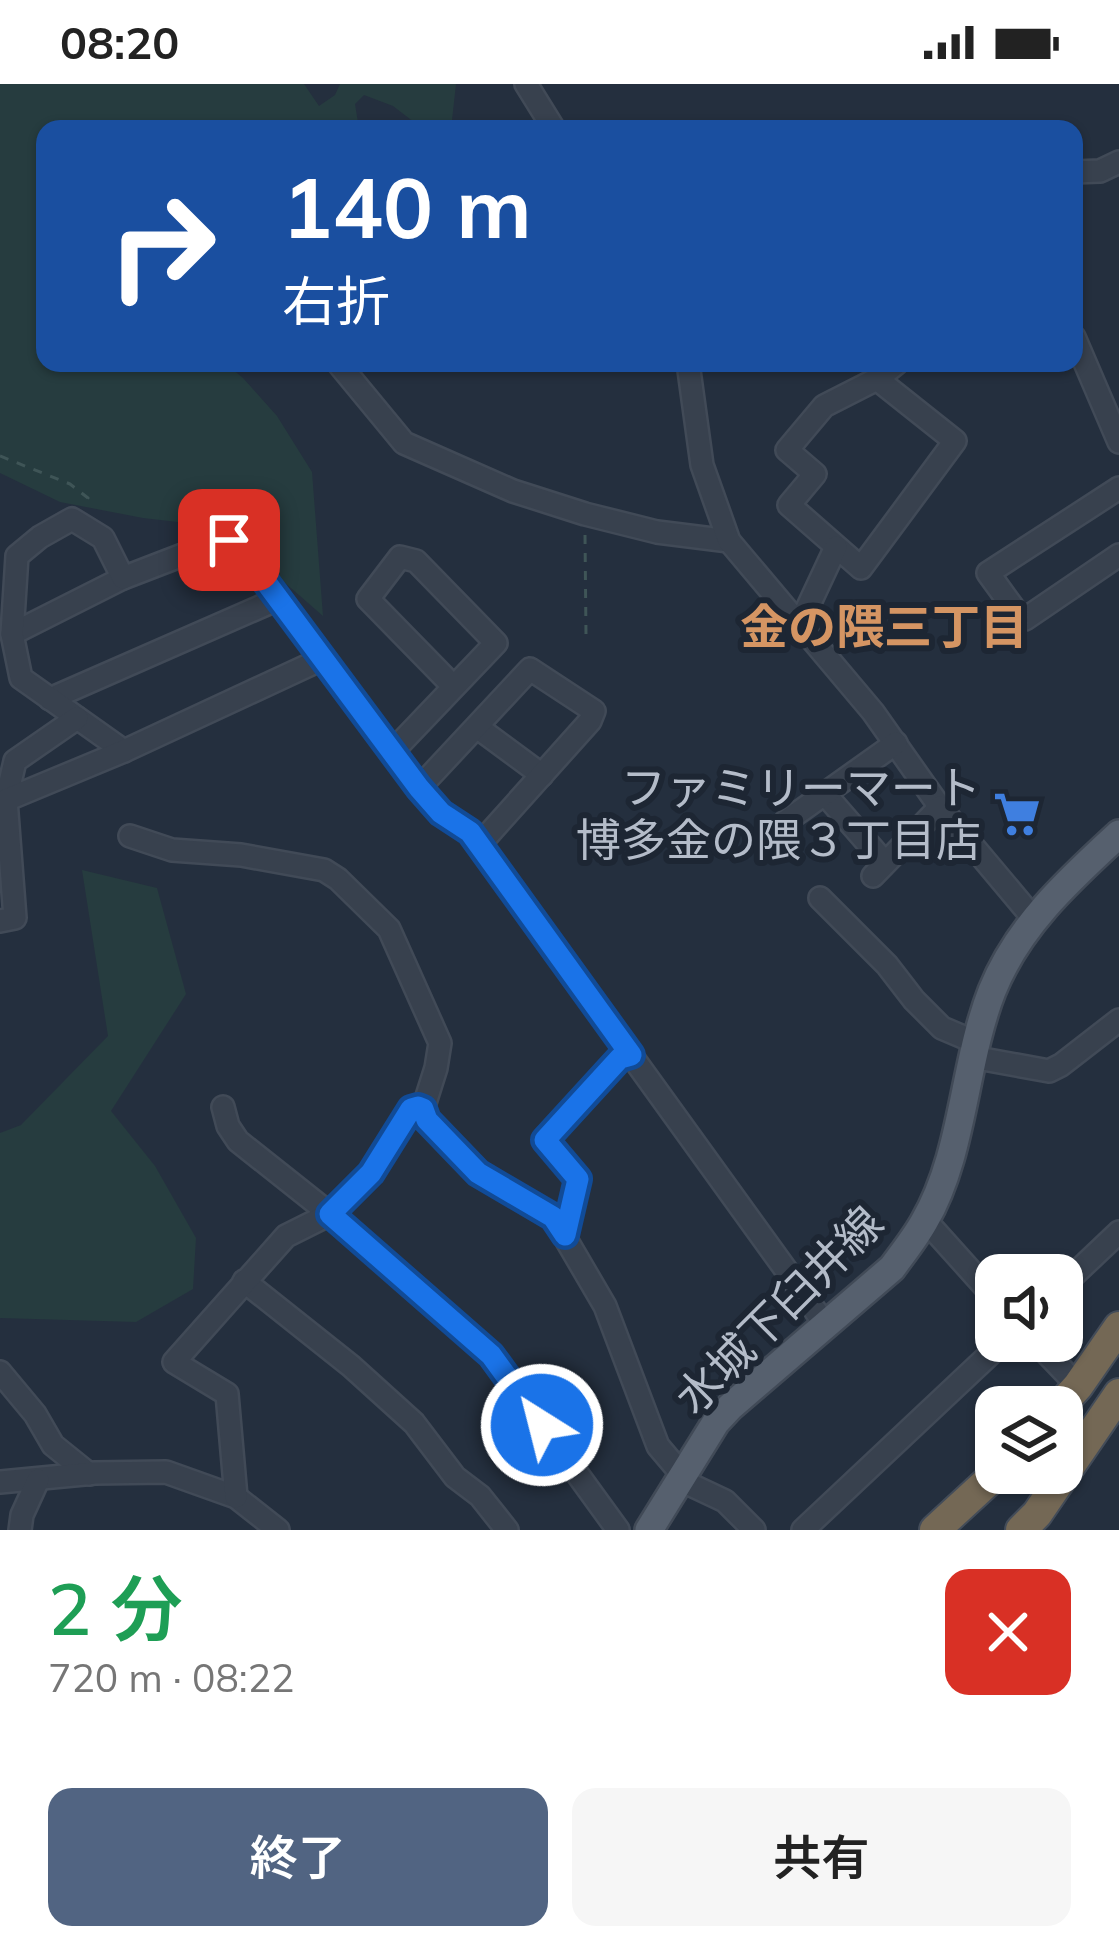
<!DOCTYPE html>
<html lang="ja">
<head>
<meta charset="utf-8">
<style>
  :root { --surface:#fff; --page:#f6f6f6; --text:#222; --muted:#767676; --accent:#516482 }
  body { margin:0; font-family:Mulish,"Noto Sans JP",sans-serif; background:var(--page); color:var(--text); height:100vh; display:flex; flex-direction:column; font-size:45px; white-space:nowrap }
  * { box-sizing:border-box; margin:0 }
  p { font-size:39px; color:var(--muted) }
  .icon { flex:none; width:66px; height:66px; fill:none; stroke:currentColor; stroke-width:2; stroke-linecap:round; stroke-linejoin:round }
  .map { position:relative; height:1446px; overflow:hidden }
  .panel { display:flex; flex-direction:column; background:var(--surface); flex:1 }
  .panel>* { flex:none }
  .banner { position:absolute; left:36px; top:36px; width:1047px; height:252px; border-radius:24px; box-shadow:0 3px 9px #0004; background:#1a4fa0; color:#fff; overflow:hidden }
  .controls { position:absolute; left:975px; top:1170px; display:grid; gap:24px }
  .controls a { display:grid; place-items:center; width:108px; height:108px; border-radius:24px; background:var(--surface); box-shadow:0 3px 9px #0004; font-size:60px }
  .pin { position:absolute; display:grid; place-items:center; width:102px; height:102px; color:#fff; margin:-51px; border-radius:24px; box-shadow:0 6px 18px #0006 }
  .me { position:absolute; width:132px; margin:-66px; rotate:324deg; stroke-linejoin:round; filter:drop-shadow(0 0 9px #0008) }
  .turn { display:flex; align-items:center; gap:42px; height:252px; padding:0 48px; font-size:54px }
  .turn .icon { width:156px; height:156px; stroke-width:2.5 }
  .turn b { display:block; font-size:84px; line-height:102px }
  .round { display:grid; place-items:center; flex:none; width:126px; height:126px; border-radius:24px; background:var(--page) }
  .summary { display:flex; align-items:center; justify-content:space-between; height:204px; padding:0 48px }
  h1 { font-size:72px; font-weight:600; line-height:90px; color:#1e9e55 }
  .action { display:flex; gap:24px; margin-top:auto; padding:24px 48px }
  .action a { flex:1; height:138px; border-radius:24px; background:var(--accent); color:#fff; font-size:48px; font-weight:600; line-height:138px; text-align:center }
  .action a+a { background:var(--page); color:var(--text) }
  .status { display:flex; justify-content:space-between; align-items:center; height:84px; padding:0 60px; background:var(--surface); direction:ltr }
  .status svg { height:33px; fill:currentColor }
  .map>svg:first-child { display:block }
</style>
</head>
<body>
<div class="status"><b>08:20</b><svg viewBox="0 0 49 12"><path d="M0 12V9h3v3zM5 12V6h3v6zM10 12V3h3v9zM15 12V0h3v12zM26 1h20v11H26zM47 4h2v5h-2z"/></svg></div>
<div class="map">
<svg width="1119" height="1446" viewBox="0 0 1119 1446">
  <rect width="100%" height="100%" fill="#242f3e"/>
  <g fill="#263c3f">
    <path d="M0 0H304L319 22 335 11 340 0H456L451 45H423L393 22 364 11 355 20 359 45H45V279H225L243 294 277 332 312 388 323 532 221 443 143 434 60 418 0 389Z"/>
    <path d="M82 786 157 804 186 910 111 1027 155 1082 196 1154 193 1205 136 1238 0 1234V1049L21 1041 108 952Z"/>
  </g>
  <g fill="none" stroke-linecap="round" stroke-linejoin="round">
    <defs>
      <g id="minor">
        <path d="M526 0 554 45"/>
        <path d="M1074 88 1100 87 1119 78"/>
        <path d="M1074 253 1119 358"/>
        <path d="M338 279 404 359 513 407 585 430 657 448 729 457"/>
        <path d="M688 279 702 381 729 457 873 628 940 723 1034 835"/>
        <path d="M877 295 955 357 861 484 789 421 815 390 787 366 824 322 877 295 897 279"/>
        <path d="M1119 404 988 489 1020 533 1025 535 1119 471"/>
        <path d="M799 542 836 463"/>
        <path d="M12 550 123 494"/>
        <path d="M50 615 278 515"/>
        <path d="M477 643 542 691"/>
        <path d="M124 667 21 594 12 550 17 472 40 453 72 435 103 454 123 494 219 457H235L419 704 441 729 470 748 825 1240"/>
        <path d="M392 668 496 559 416 477 400 473 368 515 454 603"/>
        <path d="M419 704 530 585 594 627 590 637 479 761"/>
        <path d="M824 709 885 779"/>
        <path d="M6 716 15 677 77 634"/>
        <path d="M785 738 896 659"/>
        <path d="M130 752 172 766 241 771 324 786 338 795 389 845 440 959 436 984 423 1025"/>
        <path d="M873 792 940 723"/>
        <path d="M820 814 887 881 914 916 942 944 975 958"/>
        <path d="M0 837 15 834 6 716 124 667 322 575"/>
        <path d="M972 973 1049 987 1061 981 1119 936"/>
        <path d="M223 1023 228 1042 238 1057 330 1130 491 1271 618 1446"/>
        <path d="M926 1137 996 1215"/>
        <path d="M565 1151 578 1095 545 1056 620 974 631 971"/>
        <path d="M244 1197 351 1282 414 1339 455 1393 480 1412 507 1446"/>
        <path d="M1062 1202 1119 1148"/>
        <path d="M1035 1257 1078 1302"/>
        <path d="M0 1288 35 1330 53 1361 89 1390"/>
        <path d="M0 1398 95 1389 166 1388 236 1413 278 1446"/>
        <path d="M236 1413 227 1310 174 1278 286 1152 330 1130 371 1089 411 1025 417 1023 423 1025 427 1036 478 1089 553 1133 605 1222 658 1362 691 1401 725 1417 754 1446"/>
        <path d="M20 1446 22 1431 38 1396"/>
        <path d="M803 1446 1004 1257"/>
      </g>
      <path id="major" d="M649 1446 716 1338 730 1323 892 1184C903 1169 915 1154 924 1138 964 1070 963 981 992 907 1018 842 1069 796 1119 750"/>
      <g id="highway">
        <path d="M1059 1323 1078 1302 1119 1243"/>
        <path d="M935 1446 997 1389"/>
        <path d="M1021 1446 1037 1430 1119 1310"/>
      </g>
    </defs>
    <use href="#minor" stroke="#414a57" stroke-width="26"/>
    <use href="#major" stroke="#414a57" stroke-width="32"/>
    <use href="#highway" stroke="#434c59" stroke-width="34"/>
    <g stroke="#3f5557" stroke-width="3" stroke-dasharray="9 9" stroke-linecap="butt">
      <path d="M0 372 70 400 88 414 84 419"/>
      <path d="M585 451 586 551"/>
    </g>
    <use href="#minor" stroke="#38414e" stroke-width="21"/>
    <use href="#major" stroke="#56606e" stroke-width="27"/>
    <use href="#highway" stroke="#746855" stroke-width="30"/>
  </g>
  <g fill="none" stroke-linecap="round" stroke-linejoin="round">
    <defs>
      <path id="route" d="M229 456 236 458 419 704 441 729 470 748 631 971 620 974 545 1056 578 1095 565 1151 553 1133 478 1089 427 1036 423 1025 418 1023 411 1025 371 1089 330 1130 491 1271 542 1341"/>
    </defs>
    <use href="#route" stroke="#114b97" stroke-width="30"/>
    <use href="#route" stroke="#1a73e8" stroke-width="21"/>
  </g>
  <defs>
    <symbol id="supermarket-bare" viewBox="-9 -9 18 18"><path d="M-6-5.5h2.5l.6 2H6L4.5 2H-2.5L-4.4-4H-6ZM-1.5 3.2a1.3 1.3 0 1 0 .1 0ZM3 3.2a1.3 1.3 0 1 0 .1 0Z" fill="#3f7fe0" stroke="#1d2633" stroke-width="2.5" paint-order="stroke"/></symbol>
  </defs>
  <g fill-rule="evenodd">
    <use href="#supermarket-bare" x="984" y="697" width="66" height="66"/>
  </g>
  <g text-anchor="middle" stroke-width="12" stroke-linejoin="round" paint-order="stroke">
    <g font-size="45" fill="#b4bcc9" stroke="#1d2633" text-anchor="end">
      <text x="981" y="720">ファミリーマート<tspan x="981" dy="52">博多金の隈３丁目店</tspan></text>
    </g>
    <g font-size="45" fill="#b4bcc9" stroke="#1d2633">
      <text transform="translate(779 1226) rotate(-45)" y="16">水城下臼井線</text>
    </g>
    <g font-size="48" font-weight="bold" fill="#d59563" stroke="#1d2633">
      <text x="884" y="560">金の隈三丁目</text>
    </g>
  </g>
</svg>
<div class="controls">
<a><svg class="icon" aria-label="sound" viewBox="0 0 24 24"><path d="M4 9h4l5-4v14l-5-4H4zM17 9q2 3 0 6"/></svg></a>
<a><svg class="icon" aria-label="layers" viewBox="0 0 24 24"><path d="M12 4l9 5-9 5-9-5zM3 14l9 5 9-5"/></svg></a>
</div>
<div class="pin" style="left:229px;top:456px;background:#d93025"><svg class="icon" aria-label="arrive" viewBox="0 0 24 24"><path d="M6 21V4h12l-3 4 3 4H6"/></svg></div>
<svg class="me" style="left:542px;top:1341px" viewBox="-20 -20 40 40"><circle r="17" fill="#1a73e8" stroke="#fff" stroke-width="3"/><path d="M0-11L8 9 0 5-8 9z" fill="#fff"/></svg>
<div class="banner">
<div class="turn"><svg class="icon" aria-label="right" viewBox="0 0 24 24"><path d="M7 20v-9h11M14 6l5 5-5 5"/></svg><div><b>140 m</b>右折</div></div>
</div>
</div>
<section class="panel">
<div class="summary"><div><h1>2 分</h1><p>720 m · 08:22</p></div><a class="round" style="background:#d93025;color:#fff"><svg class="icon" aria-label="close" viewBox="0 0 24 24"><path d="M6 6l12 12M18 6L6 18"/></svg></a></div>
<div class="action"><a>終了</a><a>共有</a></div>
</section>
</body>
</html>
